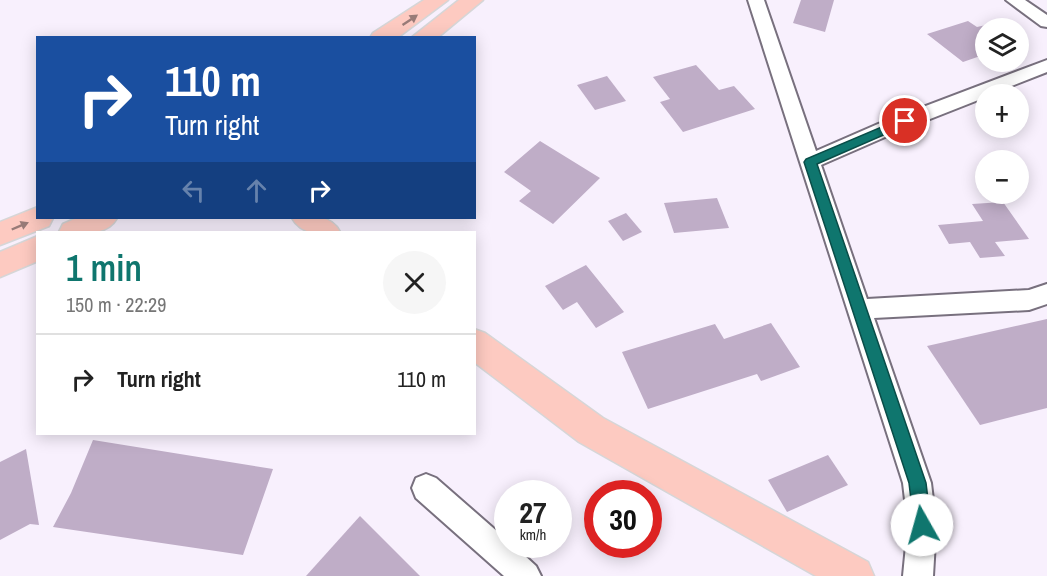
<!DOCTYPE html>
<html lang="en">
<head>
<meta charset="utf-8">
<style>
  :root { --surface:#fff; --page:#f6f6f6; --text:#222; --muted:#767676; --line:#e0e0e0; --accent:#0f766e }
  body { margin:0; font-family:"Archivo Narrow",sans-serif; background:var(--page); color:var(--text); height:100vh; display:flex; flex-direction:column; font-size:22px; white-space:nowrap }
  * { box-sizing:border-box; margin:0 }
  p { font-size:20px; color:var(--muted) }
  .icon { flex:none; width:33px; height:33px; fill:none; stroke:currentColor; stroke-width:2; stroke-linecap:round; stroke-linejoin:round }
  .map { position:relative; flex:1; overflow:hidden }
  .side { position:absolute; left:36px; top:231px; width:440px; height:204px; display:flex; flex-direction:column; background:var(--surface); border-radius:0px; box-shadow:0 3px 15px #0003 }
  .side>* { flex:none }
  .banner { position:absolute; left:36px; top:36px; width:440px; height:183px; border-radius:0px; box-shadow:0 3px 15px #0003; background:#1a4fa0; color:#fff; overflow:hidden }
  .buttons { position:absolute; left:975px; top:18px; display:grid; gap:12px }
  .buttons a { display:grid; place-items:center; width:54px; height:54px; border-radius:50%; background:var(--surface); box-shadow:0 3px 15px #0003; font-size:30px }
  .speed { position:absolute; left:494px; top:480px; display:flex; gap:12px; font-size:30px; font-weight:700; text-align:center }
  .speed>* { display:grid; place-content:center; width:78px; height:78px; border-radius:50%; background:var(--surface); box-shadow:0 3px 15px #0003; line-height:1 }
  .speed small { font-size:15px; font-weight:400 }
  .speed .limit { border:9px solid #d22; background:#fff; color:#111 }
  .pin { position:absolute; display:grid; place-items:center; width:51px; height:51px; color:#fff; margin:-26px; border:3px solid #fff; border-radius:50%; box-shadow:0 2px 6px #0007 }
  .me { position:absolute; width:66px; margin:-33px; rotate:353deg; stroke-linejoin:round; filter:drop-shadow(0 0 4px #0008) }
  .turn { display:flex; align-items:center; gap:21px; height:126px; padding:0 30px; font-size:27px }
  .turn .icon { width:78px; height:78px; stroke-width:2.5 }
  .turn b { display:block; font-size:42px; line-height:51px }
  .lanes { display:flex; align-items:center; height:57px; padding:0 30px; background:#0003; justify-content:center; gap:30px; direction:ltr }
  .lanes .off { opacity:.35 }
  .round { display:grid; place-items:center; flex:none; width:63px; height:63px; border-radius:32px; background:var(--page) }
  .head { display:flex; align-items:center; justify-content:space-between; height:102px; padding:0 30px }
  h1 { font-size:36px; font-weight:600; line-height:45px; color:var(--accent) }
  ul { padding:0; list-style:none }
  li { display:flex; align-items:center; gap:18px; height:90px; padding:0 30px; border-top:2px solid var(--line) }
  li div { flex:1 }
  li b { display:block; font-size:22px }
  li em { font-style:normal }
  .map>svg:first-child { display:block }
</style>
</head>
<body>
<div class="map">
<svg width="1047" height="576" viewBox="0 0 1047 576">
  <rect width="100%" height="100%" fill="#f8f0fd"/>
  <g fill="#bfadc7">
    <path d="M801 0H834L825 32 793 23Z"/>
    <path d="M968 21 977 27 986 25V54L963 62 927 34Z"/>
    <path d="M696 65 719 90 734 86 755 109 683 132 660 102 670 99 653 77Z"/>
    <path d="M607 76 626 101 595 110 577 85Z"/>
    <path d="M540 141 600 178 553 224 519 201 531 191 504 172Z"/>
    <path d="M717 198 729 228 674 233 664 203Z"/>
    <path d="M1003 202 1029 239 995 242 1005 256 980 258 970 242 949 244 938 225 983 221 972 204Z"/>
    <path d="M626 213 642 232 623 241 608 221Z"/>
    <path d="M586 265 624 312 596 328 577 302 563 310 545 286Z"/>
    <path d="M1047 319V408L980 425 927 346Z"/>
    <path d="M771 323 800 367 761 381 757 374 648 409 622 352 715 324 724 339Z"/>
    <path d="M93 440 273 469 243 555 53 527 71 493Z"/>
    <path d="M26 449 39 525 30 524 0 540V462Z"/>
    <path d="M828 455 848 485 787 512 768 480Z"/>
    <path d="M360 516 420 576H306Z"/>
  </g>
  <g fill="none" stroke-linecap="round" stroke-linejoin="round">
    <defs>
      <g id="minor">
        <path d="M748 0H764L816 151 878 124 1047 60V72L991 94H986V97L892 134 821 165 867 299 1029 290 1047 284V304L1029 310 874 318 931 483 936 525 933 576H903L908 525 903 483Z"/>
        <path d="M1006 0H1025L1047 15V27L1041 26Z"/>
        <path d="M426 474 436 478 507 540V544H512L536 566 541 576H504L416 498 412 488 416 478Z"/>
      </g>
      <g id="major">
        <path d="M424 0H448L397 38H370L373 33Z"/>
        <path d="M459 0H483L437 38H411Z"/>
        <path d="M38 207V218H53L49 226 0 245V222Z"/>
        <path d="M77 218H117C106 238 79 232 59 232L63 224Z"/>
        <path d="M292 218C310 216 331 214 340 232 322 234 302 236 292 218Z"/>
        <path d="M38 236V261L0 277V252Z"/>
        <path d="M474 329 485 333 603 418 868 562 874 576H816L579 442 474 362Z"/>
      </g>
    </defs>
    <use href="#minor" stroke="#78707e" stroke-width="4"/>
    <use href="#major" stroke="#d6d6d7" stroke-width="3"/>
    <use href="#minor" fill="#fff" fill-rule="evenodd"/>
    <use href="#major" fill="#fdcac1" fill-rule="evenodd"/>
  </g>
  <defs><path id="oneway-solid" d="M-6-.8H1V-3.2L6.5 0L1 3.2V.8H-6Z" transform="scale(1.5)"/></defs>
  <g fill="#987b78">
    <use href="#oneway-solid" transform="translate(410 20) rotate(-34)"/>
    <use href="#oneway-solid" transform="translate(20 226) rotate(-23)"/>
  </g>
  <path fill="#0f766e" stroke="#0a4d48" stroke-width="1.5" d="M905 117 911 121 909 124 817 164 926 483 931 525 928 531 922 533 916 531 914 525 909 483 804 162 806 159Z"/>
</svg>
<div class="buttons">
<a><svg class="icon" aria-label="layers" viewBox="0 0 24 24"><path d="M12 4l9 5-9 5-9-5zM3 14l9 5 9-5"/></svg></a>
<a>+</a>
<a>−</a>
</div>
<div class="speed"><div>27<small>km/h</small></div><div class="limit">30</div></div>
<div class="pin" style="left:905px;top:121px;background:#d93025"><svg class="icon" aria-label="arrive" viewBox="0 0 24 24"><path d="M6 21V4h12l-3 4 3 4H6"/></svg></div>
<svg class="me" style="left:922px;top:525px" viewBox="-20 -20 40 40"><circle r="19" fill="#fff"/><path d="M0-13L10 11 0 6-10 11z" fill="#0f766e"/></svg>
<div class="banner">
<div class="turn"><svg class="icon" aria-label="right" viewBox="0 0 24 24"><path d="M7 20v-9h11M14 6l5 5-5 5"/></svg><div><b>110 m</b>Turn right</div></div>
<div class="lanes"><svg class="icon off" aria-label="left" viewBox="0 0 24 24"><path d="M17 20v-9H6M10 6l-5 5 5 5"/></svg><svg class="icon off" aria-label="ahead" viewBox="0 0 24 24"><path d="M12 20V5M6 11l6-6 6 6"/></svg><svg class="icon" aria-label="right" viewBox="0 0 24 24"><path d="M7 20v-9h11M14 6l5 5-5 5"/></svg></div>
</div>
<section class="side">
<div class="head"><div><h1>1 min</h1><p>150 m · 22:29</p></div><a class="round"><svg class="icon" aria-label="close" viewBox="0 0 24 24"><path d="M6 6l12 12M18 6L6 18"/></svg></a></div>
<ul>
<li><svg class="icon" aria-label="right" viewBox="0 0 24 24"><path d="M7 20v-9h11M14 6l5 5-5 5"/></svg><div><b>Turn right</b></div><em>110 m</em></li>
</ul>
</section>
</div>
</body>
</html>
